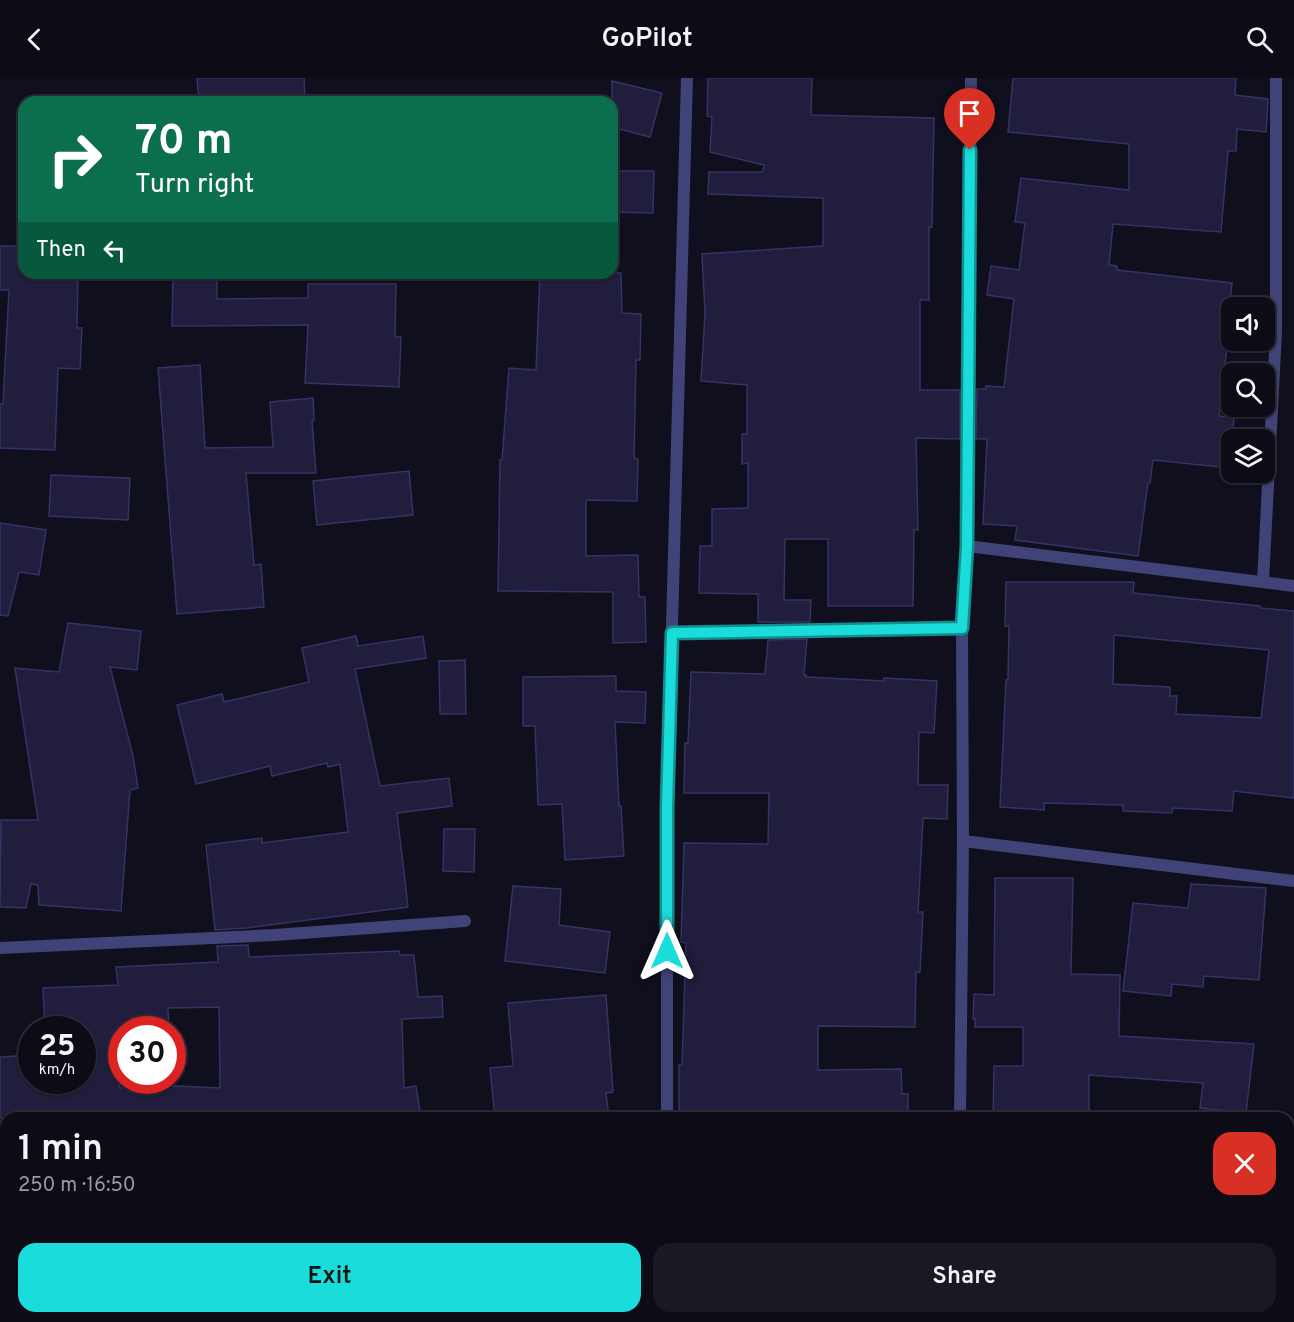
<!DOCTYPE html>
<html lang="en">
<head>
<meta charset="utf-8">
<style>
  :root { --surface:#0c0b16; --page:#1a1923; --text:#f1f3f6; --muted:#9a9ba1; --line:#2c2b35; --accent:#1adcda }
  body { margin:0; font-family:Overpass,sans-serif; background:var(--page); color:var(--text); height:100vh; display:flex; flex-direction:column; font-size:22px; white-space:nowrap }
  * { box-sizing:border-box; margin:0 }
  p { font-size:20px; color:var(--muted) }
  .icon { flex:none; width:33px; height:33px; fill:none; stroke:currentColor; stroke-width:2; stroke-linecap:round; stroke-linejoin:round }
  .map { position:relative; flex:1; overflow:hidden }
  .sheet { position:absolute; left:0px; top:1034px; width:1294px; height:212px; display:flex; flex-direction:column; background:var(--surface); border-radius:18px 18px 0 0; box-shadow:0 2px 4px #0004,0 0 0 2px var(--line) }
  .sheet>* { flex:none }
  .guide { position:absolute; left:18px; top:18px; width:600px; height:183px; border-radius:18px; box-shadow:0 2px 4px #0004,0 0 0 2px var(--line); background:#0b6e4f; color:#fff; overflow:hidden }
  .controls { position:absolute; left:1221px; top:219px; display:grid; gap:12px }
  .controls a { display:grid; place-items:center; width:54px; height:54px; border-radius:12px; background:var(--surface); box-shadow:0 2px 4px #0004,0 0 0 2px var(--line); font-size:30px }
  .speed { position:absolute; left:18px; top:938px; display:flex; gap:12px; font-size:30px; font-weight:700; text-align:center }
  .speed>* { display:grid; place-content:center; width:78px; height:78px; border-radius:50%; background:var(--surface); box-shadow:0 2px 4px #0004,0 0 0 2px var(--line); line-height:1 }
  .speed small { font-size:15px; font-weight:400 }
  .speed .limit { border:9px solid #d22; background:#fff; color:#111 }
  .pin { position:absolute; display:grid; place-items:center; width:51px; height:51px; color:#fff; margin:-62px -26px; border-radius:50% 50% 50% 0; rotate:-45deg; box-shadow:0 0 6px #0007 }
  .pin .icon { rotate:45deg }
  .me { position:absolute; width:66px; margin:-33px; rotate:0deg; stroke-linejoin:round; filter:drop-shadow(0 0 4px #0008) }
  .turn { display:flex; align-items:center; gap:21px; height:126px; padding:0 18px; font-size:27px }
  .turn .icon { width:78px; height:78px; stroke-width:2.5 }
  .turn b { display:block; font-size:42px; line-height:51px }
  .then { display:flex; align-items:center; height:57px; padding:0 18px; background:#0003; gap:12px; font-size:22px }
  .round { display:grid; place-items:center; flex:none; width:63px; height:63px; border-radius:18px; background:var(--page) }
  .headline { display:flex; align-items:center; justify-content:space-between; height:102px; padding:0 18px }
  h1 { font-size:36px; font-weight:600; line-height:45px }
  .primary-button { display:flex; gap:12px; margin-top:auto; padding:12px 18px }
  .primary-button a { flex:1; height:69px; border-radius:18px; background:var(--accent); color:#111; font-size:24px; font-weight:600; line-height:69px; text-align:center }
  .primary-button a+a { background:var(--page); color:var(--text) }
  header { display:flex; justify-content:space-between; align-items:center; height:78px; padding:0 18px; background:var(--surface); font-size:27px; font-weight:600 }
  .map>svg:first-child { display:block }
</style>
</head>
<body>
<header><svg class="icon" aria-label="back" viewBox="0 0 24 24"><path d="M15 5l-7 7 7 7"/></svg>GoPilot<svg class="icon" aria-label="search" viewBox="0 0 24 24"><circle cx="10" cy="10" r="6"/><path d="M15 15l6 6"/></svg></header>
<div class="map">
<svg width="1294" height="1244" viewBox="0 0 1294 1244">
  <rect width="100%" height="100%" fill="#100f1e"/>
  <g fill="#201d3d" stroke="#363266" stroke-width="1.5" fill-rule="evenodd">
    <path d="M197 0H304L305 24H199Z"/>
    <path d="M708 0H812L811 37 934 40 932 149H929V222H920V312H960V361L916 360 918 452H914L913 528H828V461H785L784 522H811L810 544H758V516L699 515 700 468H712V431L748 430V385L742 386V356H747V307L701 303 705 235 702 176 823 168V120L708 116 709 94H763L764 87 710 74 712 39 707 38Z"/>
    <path d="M1013 0H1236L1235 17 1268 21 1266 54 1237 51 1236 73H1228L1221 154 1113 146 1109 187 1117 188V192L1232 205 1226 261H1228L1219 338 1234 340 1229 390 1153 382 1150 405H1148L1138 478 1015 462 1017 448 983 446 987 361H976L977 311H986V308L1004 309 1014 221 987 217 991 188 1019 192 1025 145 1015 144 1021 100 1129 112V66L1008 54Z"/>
    <path d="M612 3 662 15 650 59 612 49Z"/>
    <path d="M612 93H654L653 135 612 134Z"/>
    <path d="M0 168H24V195H78L77 250H82L80 291 58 290 55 372 0 370V326H3L9 212H0Z"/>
    <path d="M173 195H217V221L308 220V206H396L395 259H401L399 309 305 305 308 247 172 248Z"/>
    <path d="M540 195H621L622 235 641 236 640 282H636L634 380 638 381 637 423 586 422V478L638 477 639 519H645L646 564 613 565V514L498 513 500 382H502L509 290 536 292Z"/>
    <path d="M200 287 205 370 273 369 270 324 313 320 314 342 312 343 316 395H246L254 487 261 486 264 529 177 536 158 290Z"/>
    <path d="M409 393 413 437 317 447 313 403Z"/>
    <path d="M51 397 130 400 128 442 49 438Z"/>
    <path d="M0 445 46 452 39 497 19 494 8 538 0 537Z"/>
    <path d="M1006 504H1134L1133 515 1260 528V530L1294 533V720L1234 713 1232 733 1173 730 1172 735 1123 733V727L1044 725V732L1000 729 1006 602H1008L1009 548H1005ZM1114 557 1269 572 1261 640 1176 636 1177 618H1170V609L1113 606Z"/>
    <path d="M68 545 141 553 137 592 110 589 133 678 138 710 130 712 121 833 39 827 38 807 31 806 26 830 0 829 1 742H38L15 590 59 594Z"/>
    <path d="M356 558 358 568 423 558 426 580 355 591 380 708 449 700 452 728 397 735 408 829 247 850 215 852 206 767 262 760V765L348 754 340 686 328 689 327 685 272 698 270 688 196 706 177 627 222 616 224 624 309 604 302 570Z"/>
    <path d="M807 561 804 597H806V599L884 603V600L937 603 934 655 919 654 918 707H948L947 741 923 740 918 834H923L920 894H916L915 949 818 948V992L901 991 902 1016H908V1040H679V987H682L686 865 681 864 684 765 768 766 769 715H684L685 665H688L691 594 765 596 768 562Z"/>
    <path d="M465 582 466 636H440L439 583Z"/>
    <path d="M616 598V613L646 614 645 645 615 644 619 728H621L624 778 565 782 562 726 538 727 535 648H523V599Z"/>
    <path d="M444 751H475L474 794 443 793Z"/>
    <path d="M995 800H1073L1071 896 1120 897 1119 958 1254 966 1246 1035 1200 1030 1203 1005 1089 997V1040H993L994 988H1023V949H975V941H973L974 916 994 917Z"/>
    <path d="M1191 806 1266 810 1259 902 1204 898 1203 909 1172 906 1171 918 1123 913 1133 825 1188 830Z"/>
    <path d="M513 808 561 811 559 847 610 854 605 895 505 883Z"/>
    <path d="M248 867 249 879 399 873 400 877H414L418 919 442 918 443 939 402 941 404 1010 416 1008 421 1040H0V979L32 977V1002H82V951H45L43 910 118 907 116 889 218 884 217 868ZM219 929 220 1010 177 1008 119 1010 115 960H122V951H169L168 930Z"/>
    <path d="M606 917 613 1014 606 1015 609 1040H495L490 990 513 988 508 925Z"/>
  </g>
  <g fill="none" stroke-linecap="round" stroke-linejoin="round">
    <g stroke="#3f4377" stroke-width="12">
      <path d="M967 468 1294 508"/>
      <path d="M1263 503 1276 254V0"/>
      <path d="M672 555 962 550"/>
      <path d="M963 763 1294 803"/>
      <path d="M0 870 275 857 465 843"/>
      <path d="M667 1040V730L687 0"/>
      <path d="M960 1040 963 763 962 550 967 468 971 0"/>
      <path d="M1288 1233 1294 1232"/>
      <path d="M974 1239V1244"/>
      <path d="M666 1244V1239"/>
      <path d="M1187 1244 1232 1239"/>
    </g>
  </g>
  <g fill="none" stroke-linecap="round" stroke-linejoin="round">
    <defs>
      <path id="route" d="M667 873V730L672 555 962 550 967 468 970 72"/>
    </defs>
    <use href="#route" stroke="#118f8e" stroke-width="15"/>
    <use href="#route" stroke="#1adcda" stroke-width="10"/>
  </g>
</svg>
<div class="controls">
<a><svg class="icon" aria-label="sound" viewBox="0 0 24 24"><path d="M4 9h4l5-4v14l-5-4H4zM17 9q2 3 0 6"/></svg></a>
<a><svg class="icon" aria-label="search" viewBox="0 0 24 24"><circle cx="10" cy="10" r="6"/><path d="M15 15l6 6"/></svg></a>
<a><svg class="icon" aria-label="layers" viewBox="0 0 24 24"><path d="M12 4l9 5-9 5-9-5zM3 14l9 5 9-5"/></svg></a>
</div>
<div class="speed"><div>25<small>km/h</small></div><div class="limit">30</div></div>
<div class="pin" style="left:970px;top:72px;background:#d93025"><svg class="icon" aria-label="arrive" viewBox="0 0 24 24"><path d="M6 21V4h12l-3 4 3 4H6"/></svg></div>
<svg class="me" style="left:667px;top:873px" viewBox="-20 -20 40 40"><path d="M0-17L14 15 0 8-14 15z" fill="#1adcda" stroke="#fff" stroke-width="4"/></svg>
<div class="guide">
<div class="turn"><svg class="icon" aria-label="right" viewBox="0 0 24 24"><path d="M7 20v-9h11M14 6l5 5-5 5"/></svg><div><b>70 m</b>Turn right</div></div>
<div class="then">Then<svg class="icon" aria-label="left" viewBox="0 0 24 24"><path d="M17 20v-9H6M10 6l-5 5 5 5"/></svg></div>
</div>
<section class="sheet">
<div class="headline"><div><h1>1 min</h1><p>250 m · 16:50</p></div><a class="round" style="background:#d93025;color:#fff"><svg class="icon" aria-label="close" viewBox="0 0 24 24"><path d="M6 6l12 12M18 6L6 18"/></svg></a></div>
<div class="primary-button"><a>Exit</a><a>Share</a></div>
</section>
</div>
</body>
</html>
